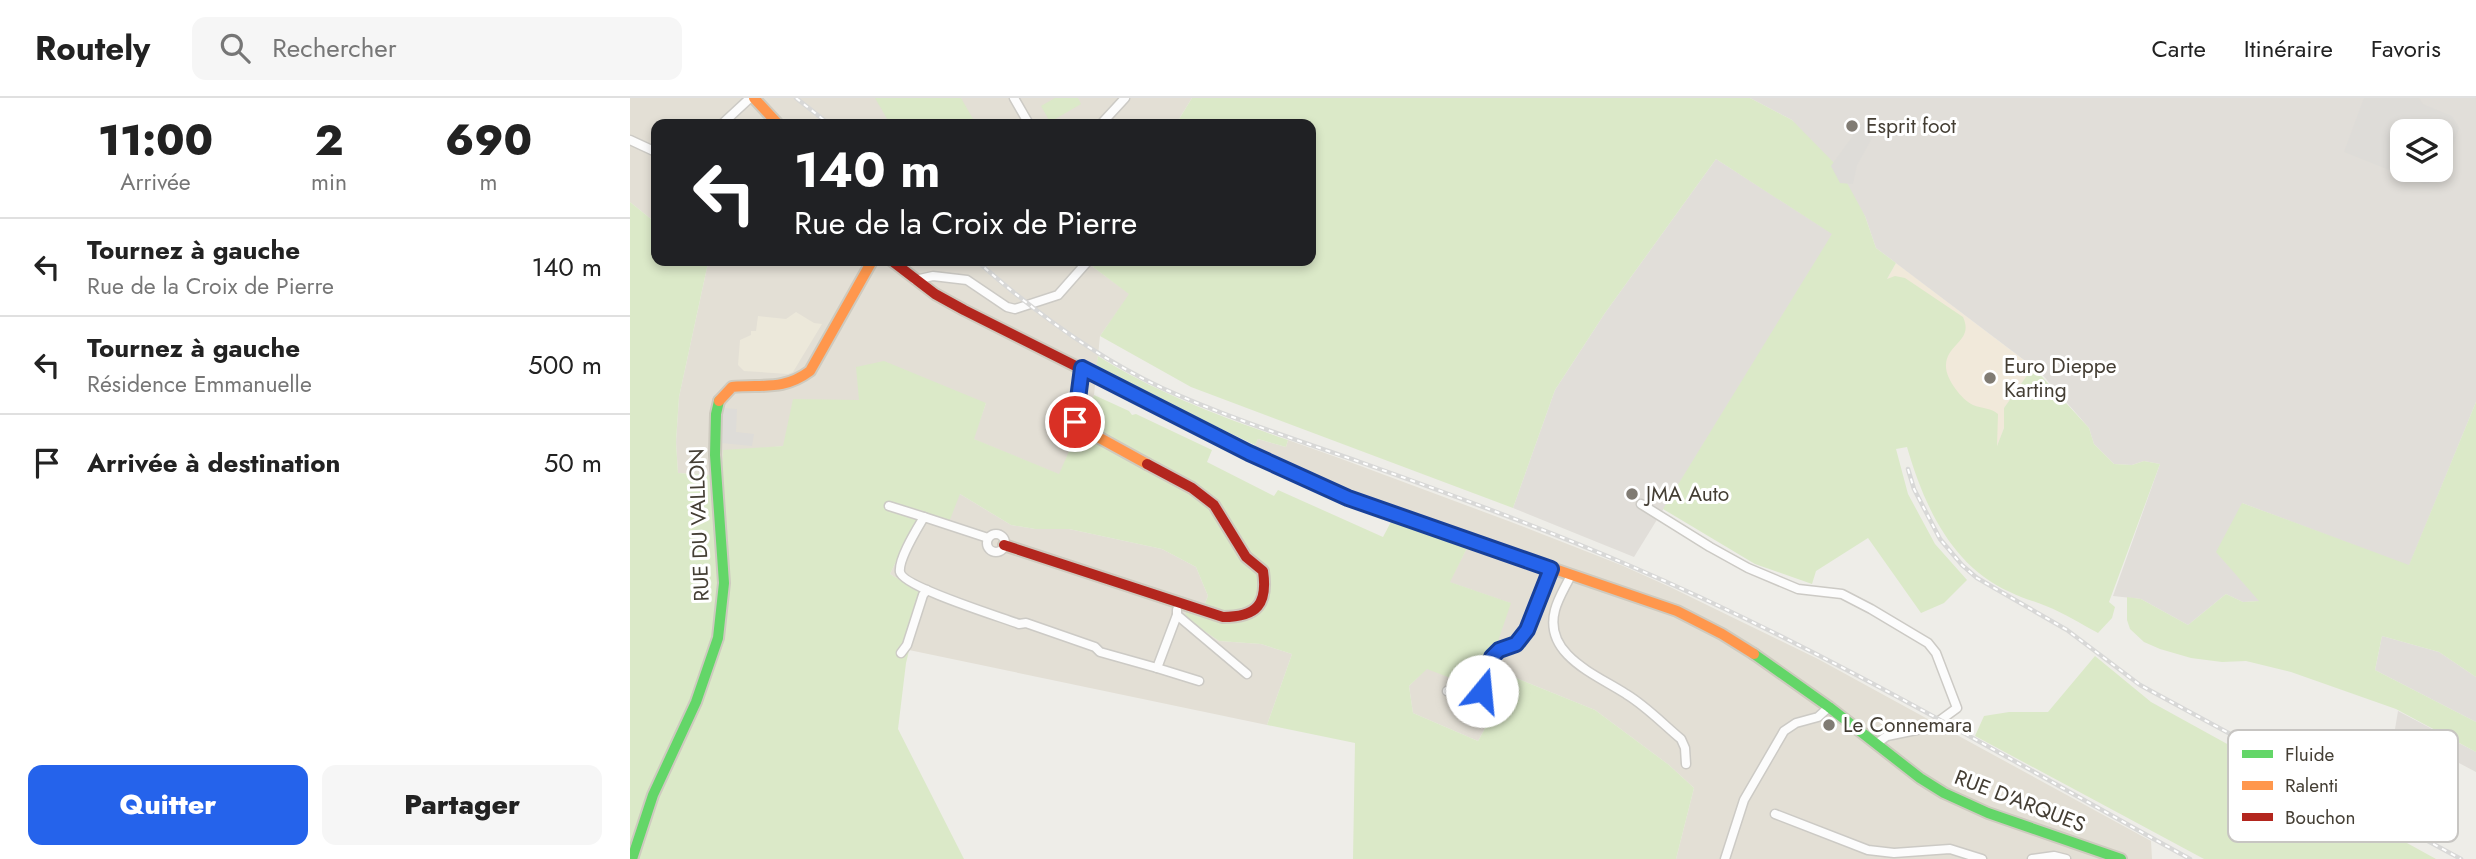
<!DOCTYPE html>
<html lang="fr">
<head>
<meta charset="utf-8">
<style>
  :root { --surface:#fff; --page:#f6f6f6; --text:#222; --muted:#767676; --line:#e0e0e0; --accent:#2563eb }
  body { margin:0; font-family:Jost,sans-serif; background:var(--page); color:var(--text); height:100vh; display:flex; flex-direction:column; font-size:26px; white-space:nowrap }
  * { box-sizing:border-box; margin:0 }
  p { font-size:23px; color:var(--muted) }
  .icon { flex:none; width:38px; height:38px; fill:none; stroke:currentColor; stroke-width:2; stroke-linecap:round; stroke-linejoin:round }
  .map { position:relative; flex:1; overflow:hidden }
  .drawer { display:flex; flex-direction:column; background:var(--surface); width:630px }
  .drawer>* { flex:none }
  .hud { position:absolute; left:21px; top:21px; width:665px; height:147px; border-radius:14px; box-shadow:0 4px 10px #0003; background:#202124; color:#fff; overflow:hidden }
  .buttons { position:absolute; left:1760px; top:21px; display:grid; gap:14px }
  .buttons a { display:grid; place-items:center; width:63px; height:63px; border-radius:14px; background:var(--surface); box-shadow:0 4px 10px #0003; font-size:35px }
  .pin { position:absolute; display:grid; place-items:center; width:60px; height:60px; color:#fff; margin:-30px; border:4px solid #fff; border-radius:50%; box-shadow:0 2px 7px #0007 }
  .me { position:absolute; width:77px; margin:-38px; rotate:17deg; stroke-linejoin:round; filter:drop-shadow(0 0 5px #0008) }
  .turn { display:flex; align-items:center; gap:24px; height:147px; padding:0 28px; font-size:32px }
  .turn .icon { width:91px; height:91px; stroke-width:2.5 }
  .turn b { display:block; font-size:49px; line-height:60px }
  .eta { display:flex; justify-content:space-evenly; align-items:center; height:119px; text-align:center }
  .eta b { font-size:42px; font-weight:800; line-height:49px }
  .primary-button { display:flex; gap:14px; margin-top:auto; padding:14px 28px }
  .primary-button a { flex:1; height:80px; border-radius:14px; background:var(--accent); color:#fff; font-size:28px; font-weight:800; line-height:80px; text-align:center }
  .primary-button a+a { background:var(--page); color:var(--text) }
  ul { padding:0; list-style:none }
  li { display:flex; align-items:center; gap:21px; height:98px; padding:0 28px; border-top:2px solid var(--line) }
  li div { flex:1 }
  li b { display:block; font-size:26px }
  li em { font-style:normal }
  header { display:flex; align-items:center; gap:42px; box-sizing:border-box; height:98px; padding:0 35px; background:var(--surface); border-bottom:2px solid var(--line) }
  header strong { font-size:33px }
  nav { display:flex; gap:38px; margin-inline-start:auto; font-size:24px }
  .search { width:490px; height:63px; background:var(--page); display:flex; align-items:center; gap:18px; box-sizing:border-box; padding:0 24px; border-radius:14px; color:var(--muted); font-size:26px }
  main { display:flex; flex:1; min-height:0 }
  .map>svg:first-child { display:block }
</style>
</head>
<body>
<header>
<strong>Routely</strong>
<div class="search"><svg class="icon" aria-label="search" viewBox="0 0 24 24"><circle cx="10" cy="10" r="6"/><path d="M15 15l6 6"/></svg>Rechercher</div>
<nav><a>Carte</a><a>Itinéraire</a><a>Favoris</a></nav>
</header>
<main>
<section class="drawer">
<div class="eta">
<div><b>11:00</b><p>Arrivée</p></div>
<div><b>2</b><p>min</p></div>
<div><b>690</b><p>m</p></div>
</div>
<ul>
<li><svg class="icon" aria-label="left" viewBox="0 0 24 24"><path d="M17 20v-9H6M10 6l-5 5 5 5"/></svg><div><b>Tournez à gauche</b><p>Rue de la Croix de Pierre</p></div><em>140 m</em></li>
<li><svg class="icon" aria-label="left" viewBox="0 0 24 24"><path d="M17 20v-9H6M10 6l-5 5 5 5"/></svg><div><b>Tournez à gauche</b><p>Résidence Emmanuelle</p></div><em>500 m</em></li>
<li><svg class="icon" aria-label="arrive" viewBox="0 0 24 24"><path d="M6 21V4h12l-3 4 3 4H6"/></svg><div><b>Arrivée à destination</b></div><em>50 m</em></li>
</ul>
<div class="primary-button"><a>Quitter</a><a>Partager</a></div>
</section>
<div class="map">
<svg width="1846" height="761" viewBox="0 0 1846 761">
  <rect width="100%" height="100%" fill="#eeede8"/>
  <g fill="#e3dfd5">
    <path d="M0 0H562L546 26H26V125L0 104Z"/>
    <path d="M73 163H465L463 169 500 196 470 238 464 297 430 377 343 341 356 305 229 302 153 348 125 351 92 378 48 375 46 344 49 299 78 165Z"/>
    <path d="M628 341 656 349 658 342 709 360 881 424 991 467 1040 489 1188 561 1521 743 1522 761H1046L1064 690 1039 667 965 612 886 580 870 603 848 643 783 615 779 588 797 570 849 591 858 558 880 505 819 484 838 448 696 396 619 358Z"/>
    <path d="M330 396 381 427 405 431H439L532 451 566 469 578 498 570 517 558 522 589 543 631 546 662 556 637 627 279 552 293 497 260 476 291 412Z"/>
  </g>
  <path fill="#f1e9da" d="M1266 165 1403 269 1374 310V330L1348 397 1256 183Z"/>
  <g fill="#e1ded9" fill-rule="evenodd">
    <path d="M1120 0H1846V304L1779 468 1612 405 1630 503 1613 504 1596 496 1558 527 1511 501 1483 498 1530 366 1514 363 1502 367 1484 366 1464 346 1459 330 1410 274 1246 150 1235 118 1162 22ZM1773 33H1811V72H1773Z"/>
    <path d="M1086 61 1203 136 1004 459 883 410 925 292 975 215Z"/>
    <path d="M1752 538 1809 554 1846 579V624L1745 572Z"/>
    <path d="M1768 613 1846 654V674L1765 631Z"/>
  </g>
  <path fill="#ece8da" d="M166 214 184 225 192 226 163 274 158 276 114 273 108 267 110 242 121 237V233H126L128 218 156 221Z"/>
  <g fill="#dbe9c8">
    <path d="M245 0H331L346 26H260Z"/>
    <path d="M425 0H448L451 6 420 24 411 8Z"/>
    <path d="M562 0H1120L1162 22 1209 70 1235 118 1246 150 1266 165 1257 181 1265 178 1275 180 1333 219C1344 243 1317 245 1316 267 1315 280 1331 301 1343 307 1352 311 1360 309 1368 316L1367 348 1374 330V310L1403 269 1459 330 1464 346 1484 366 1502 367 1514 363 1530 366 1479 504 1485 509 1482 520 1468 535C1451 526 1434 515 1416 508 1404 503 1391 500 1380 494 1321 468 1294 407 1277 349L1266 351 1278 396 1305 446 1337 482 1314 505 1291 515 1238 440 1186 473 1182 486 1125 466 1033 411 1202 136 1086 61 975 215 925 292 883 410 561 289 470 238 499 196 463 169 465 163H681V26H546Z"/>
    <path d="M0 104 26 125V163H73L78 165 49 299 46 344 48 375 92 378 93 352 153 348 163 301 229 302 226 269 254 263 356 305 344 341 429 376 464 297 499 313 502 317 506 316 582 352 577 364 644 398 648 392 753 439 762 422 838 448 820 484 881 505 865 552 858 558 849 591 797 571 779 588 783 615 848 643 870 603 886 580 965 612 1039 667 1064 690 1046 761H723L725 645 637 627 662 556 631 546 589 543 558 522 555 516 557 513 570 517 578 498 566 469 532 451 439 431H405L381 427 330 396 319 424 291 412 260 476 293 496 276 565 268 631 334 761H0Z"/>
    <path d="M468 258C526 295 592 319 658 342L656 349 628 341 625 347 466 271Z"/>
    <path d="M1846 304V579L1809 554 1752 538 1745 572 1846 624V654L1766 611 1661 574 1616 563 1592 564 1561 560 1530 551 1514 544 1500 531 1497 522V499L1511 501 1558 527 1596 496 1613 504 1629 503 1586 454 1612 405 1779 467Z"/>
    <path d="M1465 558 1521 604 1806 761H1574L1345 638 1354 618 1379 614H1418Z"/>
  </g>
  <g fill="#dedcd8" fill-rule="evenodd">
    <path d="M1734 0H1789L1793 6 1822 18 1829 30 1812 82 1794 86 1714 54ZM1811 33V72H1773V33Z"/>
    <path d="M1233 24 1246 33 1227 67 1223 86 1210 85 1201 68Z"/>
    <path d="M93 310 107 311 106 334 124 336 122 348 91 345Z"/>
  </g>
  <g fill="none" stroke-linecap="round" stroke-linejoin="round">
    <defs>
      <g id="street">
        <path d="M384 0 399 26"/>
        <path d="M92 26 120 0"/>
        <path d="M471 26 495 0"/>
        <path d="M0 42 26 54"/>
        <path d="M285 182 303 178 337 182 377 209 385 211 428 197 458 163"/>
        <path d="M1011 406 1080 449 1118 470 1168 491 1212 496 1241 511 1298 545 1306 555 1327 610 1301 629 1257 638 1246 646"/>
        <path d="M259 408 294 419"/>
        <circle cx="366" cy="445" r="9"/>
        <path d="M358 440 294 419C287 431 268 461 270 474 273 489 371 519 389 526L396 525 465 549 470 554 527 570 547 517"/>
        <path d="M941 477C936 488 928 500 925 512 913 557 967 577 996 596 1016 608 1033 626 1051 641L1055 650 1056 666"/>
        <path d="M547 512V517L617 576"/>
        <path d="M271 555 277 547 293 497 297 492"/>
        <path d="M527 570 569 583"/>
        <path d="M817 593 849 595 852 593 862 559 869 552 886 546 897 532 921 471"/>
        <path d="M1145 716 1238 752 1264 755 1320 751 1352 761"/>
        <path d="M1095 761 1114 702 1154 633 1166 625 1188 619 1199 609"/>
        <path d="M1402 761 1424 758 1436 761"/>
      </g>
      <g id="fast">
        <path d="M1124 556 1199 609 1290 680 1314 695 1358 715 1491 761"/>
        <path d="M2 761 23 697 66 604 88 540 94 485 85 357 86 316 89 303"/>
      </g>
      <g id="slow">
        <path d="M124 0 148 26"/>
        <path d="M452 270 445 324 448 328 517 366"/>
        <path d="M89 303 102 289C133 286 153 293 180 273L242 163"/>
        <path d="M770 418 1047 513 1092 536 1124 556"/>
      </g>
      <g id="jam">
        <path d="M262 163 305 196 334 212 619 355 718 400 770 418"/>
        <path d="M374 447 593 519C627 519 638 506 633 473L616 459 584 407 562 390 517 366"/>
      </g>
    </defs>
    <use href="#street" stroke="#cccac5" stroke-width="11"/>
    <use href="#fast" stroke="#cecabf" stroke-width="14"/>
    <use href="#slow" stroke="#cecabf" stroke-width="14"/>
    <use href="#jam" stroke="#cecabf" stroke-width="14"/>
    <use href="#street" stroke="#fcfcfc" stroke-width="8"/>
    <use href="#fast" stroke="#63d668" stroke-width="10"/>
    <use href="#slow" stroke="#ff974d" stroke-width="10"/>
    <use href="#jam" stroke="#b3261e" stroke-width="10"/>
    <defs>
      <g id="rail">
        <path d="M166 0 199 26"/>
        <path d="M347 163C403 213 464 258 532 290 596 319 664 341 730 364 820 396 910 429 998 467 1192 550 1375 659 1560 761"/>
        <path d="M1278 371 1284 391 1310 441 1332 467 1347 480 1437 532 1510 587 1831 761"/>
      </g>
    </defs>
    <use href="#rail" stroke="#d8d8d7" stroke-width="4.5"/>
    <use href="#rail" stroke="#fff" stroke-width="2" stroke-dasharray="5" stroke-linecap="butt"/>
  </g>
  <g fill="none" stroke-linecap="round" stroke-linejoin="round">
    <defs>
      <path id="route" d="M445 324 452 270 619 355 718 400 921 471 897 532 886 546 869 552 862 559 852 593"/>
    </defs>
    <use href="#route" stroke="#184099" stroke-width="18"/>
    <use href="#route" stroke="#2563eb" stroke-width="12"/>
  </g>
  <g fill="#807b73" stroke="#fff" stroke-width="2.5">
    <circle cx="1222" cy="28" r="7"/>
    <circle cx="1360" cy="280" r="7"/>
    <circle cx="1002" cy="396" r="7"/>
    <circle cx="1199" cy="627" r="7"/>
  </g>
  <g text-anchor="middle" stroke-width="6" stroke-linejoin="round" paint-order="stroke">
    <g font-size="21" fill="#443e34" stroke="#fff" text-anchor="start">
      <text x="1236" y="35">Esprit foot</text>
      <text x="1374" y="275">Euro Dieppe<tspan x="1374" dy="24">Karting</tspan></text>
      <text x="1016" y="403">JMA Auto</text>
      <text x="1213" y="634">Le Connemara</text>
    </g>
    <g font-size="21" fill="#443e34" stroke="#fff">
      <text transform="translate(69 427) rotate(-92)" y="7">RUE DU VALLON</text>
      <text transform="translate(1390 703) rotate(21)" y="7">RUE D'ARQUES</text>
    </g>
  </g>
  <rect x="1598" y="632" width="230" height="112" rx="10" fill="#fff" stroke="#c7c5c2" stroke-width="2"/>
  <rect x="1612" y="652" width="31" height="8" fill="#63d668"/>
  <rect x="1612" y="683" width="31" height="9" fill="#ff974d"/>
  <rect x="1612" y="715" width="31" height="8" fill="#b3261e"/>
  <g font-size="19" fill="#443e34">
    <text x="1655" y="663">Fluide</text>
    <text x="1655" y="694">Ralenti</text>
    <text x="1655" y="726">Bouchon</text>
  </g>
</svg>
<div class="buttons">
<a><svg class="icon" aria-label="layers" viewBox="0 0 24 24"><path d="M12 4l9 5-9 5-9-5zM3 14l9 5 9-5"/></svg></a>
</div>
<div class="pin" style="left:445px;top:324px;background:#d93025"><svg class="icon" aria-label="arrive" viewBox="0 0 24 24"><path d="M6 21V4h12l-3 4 3 4H6"/></svg></div>
<svg class="me" style="left:852px;top:593px" viewBox="-20 -20 40 40"><circle r="19" fill="#fff"/><path d="M0-13L10 11 0 6-10 11z" fill="#2563eb"/></svg>
<div class="hud">
<div class="turn"><svg class="icon" aria-label="left" viewBox="0 0 24 24"><path d="M17 20v-9H6M10 6l-5 5 5 5"/></svg><div><b>140 m</b>Rue de la Croix de Pierre</div></div>
</div>
</div>
</main>
</body>
</html>
